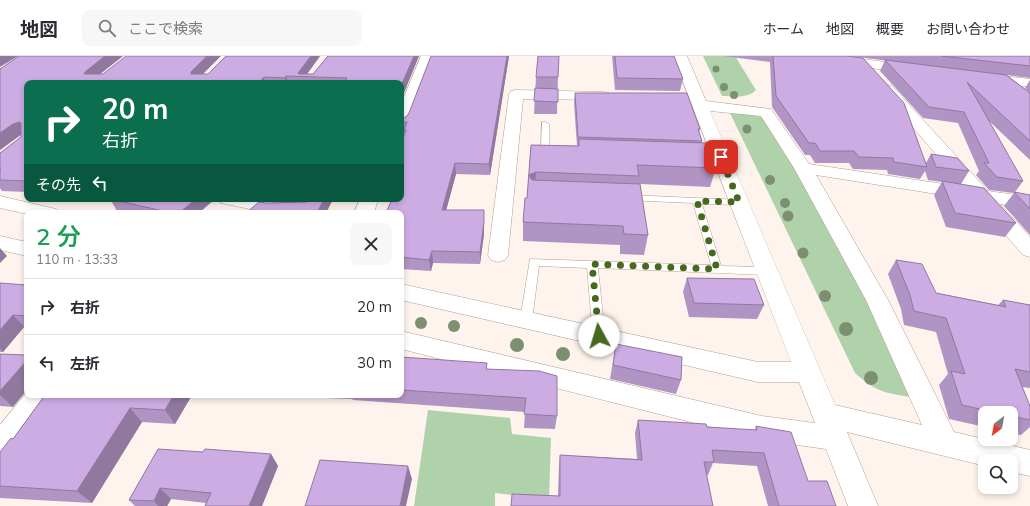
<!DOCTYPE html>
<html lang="ja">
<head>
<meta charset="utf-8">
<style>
  :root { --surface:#fff; --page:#f7f7f7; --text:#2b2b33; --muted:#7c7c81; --line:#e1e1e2 }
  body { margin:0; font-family:Mulish,"Noto Sans JP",sans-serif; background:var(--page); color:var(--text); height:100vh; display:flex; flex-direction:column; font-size:15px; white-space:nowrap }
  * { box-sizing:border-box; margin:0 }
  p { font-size:13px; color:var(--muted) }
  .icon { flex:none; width:22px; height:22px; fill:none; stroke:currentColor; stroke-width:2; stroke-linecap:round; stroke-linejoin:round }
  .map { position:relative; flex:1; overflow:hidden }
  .details { position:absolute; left:24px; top:154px; width:380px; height:188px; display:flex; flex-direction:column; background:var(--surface); border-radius:8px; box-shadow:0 2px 6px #0003 }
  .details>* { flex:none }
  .guide { position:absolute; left:24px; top:24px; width:380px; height:122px; border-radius:8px; box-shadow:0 2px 6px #0003; background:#0b6e4f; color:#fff; overflow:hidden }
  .needle { width:26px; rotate:212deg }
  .controls { position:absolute; left:978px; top:350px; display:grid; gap:8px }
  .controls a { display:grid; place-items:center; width:40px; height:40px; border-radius:8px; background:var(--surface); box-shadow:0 2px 6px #0003; font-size:20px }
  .pin { position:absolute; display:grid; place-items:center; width:34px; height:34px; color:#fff; margin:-17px; border-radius:8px; box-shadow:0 2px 6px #0006 }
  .me { position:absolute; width:44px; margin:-22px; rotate:354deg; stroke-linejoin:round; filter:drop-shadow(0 0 3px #0008) }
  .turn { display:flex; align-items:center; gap:14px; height:84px; padding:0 12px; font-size:18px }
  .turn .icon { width:52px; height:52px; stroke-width:2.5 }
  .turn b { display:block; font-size:28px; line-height:34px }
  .then { display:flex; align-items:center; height:38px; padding:0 12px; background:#0003; gap:8px; font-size:15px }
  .round { display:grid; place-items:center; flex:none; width:42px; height:42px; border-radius:8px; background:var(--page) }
  .head { display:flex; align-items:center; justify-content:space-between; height:68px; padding:0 12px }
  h1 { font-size:24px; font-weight:600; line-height:30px; color:#1e9e55 }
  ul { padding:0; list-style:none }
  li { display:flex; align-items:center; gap:12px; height:56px; padding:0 12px; border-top:1px solid var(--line) }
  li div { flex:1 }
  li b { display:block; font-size:15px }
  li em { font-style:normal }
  header { display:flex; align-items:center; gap:24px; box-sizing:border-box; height:56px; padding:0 20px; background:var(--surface); border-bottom:1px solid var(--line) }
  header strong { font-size:19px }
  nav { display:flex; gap:22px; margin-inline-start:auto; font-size:14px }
  .search { width:280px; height:36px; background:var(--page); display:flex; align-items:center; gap:10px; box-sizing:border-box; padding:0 14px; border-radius:8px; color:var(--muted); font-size:15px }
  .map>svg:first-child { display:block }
</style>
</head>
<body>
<header>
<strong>地図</strong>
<div class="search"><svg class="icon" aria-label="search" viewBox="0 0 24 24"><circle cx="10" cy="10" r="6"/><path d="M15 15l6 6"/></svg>ここで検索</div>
<nav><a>ホーム</a><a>地図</a><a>概要</a><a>お問い合わせ</a></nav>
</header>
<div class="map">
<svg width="1030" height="450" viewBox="0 0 1030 450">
  <rect width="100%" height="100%" fill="#fef4ed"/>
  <g fill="#afd2aa">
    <path d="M703 0H735L756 34C748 43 733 40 722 40Z"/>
    <path d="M743 56 761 61 768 66 861 228 910 341C884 337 875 335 855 317L730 57Z"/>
    <path d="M428 354 510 362 512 378 551 382 549 443 495 437V450H414Z"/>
  </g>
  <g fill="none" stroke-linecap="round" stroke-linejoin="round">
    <defs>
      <g id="service">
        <path d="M542 66H545L549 68V92L558 93 559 95 558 97 545 98 541 95Z"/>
        <path d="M628 139 742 144 744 146 742 148 739 149 702 148 721 210 767 211 771 212 772 215 771 218 767 219 598 212 605 280 603 283 599 285 595 283 593 280 587 212 539 210 532 264 530 267 526 268 522 267 520 264 530 203 711 209 693 147 625 144 623 142Z"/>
      </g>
      <g id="minor">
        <path d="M421 0H435L409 67 407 70 401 72V48Z"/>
        <path d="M673 0H687L706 45 771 53 809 108 964 131 880 33 882 30 887 29 892 30 988 135 1030 141V153L1000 148 1030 181V201L1023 199 975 144 816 119 888 244 954 376 1030 394V420L1011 416V405H985V410L847 376 878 450H848L826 393 762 384 401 293V275L762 360 815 367 799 326H758L401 244V228L758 306H791ZM710 55 761 60 794 112 866 244 922 369 835 349Z"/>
        <path d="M795 0H836L912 9 917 10 919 13 917 16 912 17 802 4 797 3Z"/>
        <path d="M986 18 1030 23V31L981 25 979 22 981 19Z"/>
        <path d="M516 34 604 36 609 37 611 40 609 43 604 44 523 43 508 199 505 204 498 206 491 204 488 199 509 38 511 35Z"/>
        <path d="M0 140 56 153 59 157 27 158 0 152Z"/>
        <path d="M219 143H257L307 153 310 157H270L221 147Z"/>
        <path d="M360 143H378L374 157H354Z"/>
        <path d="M0 180 27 186V200L0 194Z"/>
        <path d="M27 336V339H53L49 347 10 400 0 404V369Z"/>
      </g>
    </defs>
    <use href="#service" stroke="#b49d8e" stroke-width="1"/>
    <use href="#minor" stroke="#b49d8e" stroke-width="1"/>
    <use href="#service" fill="#fff" fill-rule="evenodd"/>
    <use href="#minor" fill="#fff" fill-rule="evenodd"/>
  </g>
  <g fill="#7c9071">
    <circle cx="716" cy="13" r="3.5"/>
    <circle cx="724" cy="31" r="4"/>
    <circle cx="734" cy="39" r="4"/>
    <circle cx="747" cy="73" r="4.5"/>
    <circle cx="770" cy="124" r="5"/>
    <circle cx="785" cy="147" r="5"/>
    <circle cx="788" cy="160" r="5.5"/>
    <circle cx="803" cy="197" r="5.5"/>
    <circle cx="825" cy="240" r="6"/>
    <circle cx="421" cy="267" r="6"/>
    <circle cx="454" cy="270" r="6"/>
    <circle cx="846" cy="273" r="7"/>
    <circle cx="517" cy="289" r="7"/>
    <circle cx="563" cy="298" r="7"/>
    <circle cx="871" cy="322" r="7"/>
  </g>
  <g fill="#b094c3">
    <path d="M19 0H123L100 18H208L226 0H320L307 18H313L328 0H419L401 44V27H27V136L2 135 0 132V97L21 81V79L0 94V13Z"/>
    <path d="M431 0H509L490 119 456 118 446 154 484 166V178L480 208 433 207 431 215 401 213V157L391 144H385V143H401L405 78 404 77H401V62L406 61 409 57Z"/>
    <path d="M612 0H674L683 23 680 35 615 34Z"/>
    <path d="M723 0H847L926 107 931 98 969 115 961 128 1016 167 1005 181 946 171 934 139 942 126 928 124 925 115 920 123 888 118 887 114 853 113 849 107H815L810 99H805L772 51 770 6Z"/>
    <path d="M849 0H1030V22L1007 19 1030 37V104L988 64 1023 125 1015 136 1030 139V179L1004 150 1014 137 989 134 976 119 979 115 958 67 923 62 880 15 885 4 906 7Z"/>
    <path d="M536 21H558L557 58H534Z"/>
    <path d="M1030 24V37L1025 32Z"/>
    <path d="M575 37 700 73 699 76 702 85V87L716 112 710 131 640 128 648 179 644 199 620 198V189L523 185V166L527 142 531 89 577 90 574 47Z"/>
    <path d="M110 143 199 157H126L117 155Z"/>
    <path d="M275 143H333L326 157 266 147H283L276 145Z"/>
    <path d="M896 204 936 237 998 249 1003 244 1030 249V332L1022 331 1030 350V371L1021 379 1011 377V357H985V371L949 363 939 329 948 318 936 276 904 269 901 253 888 218Z"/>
    <path d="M687 222 764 249 757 263 689 261 683 236Z"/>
    <path d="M0 227 27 229V271H24L3 296H0Z"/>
    <path d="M616 288 681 324 676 338 610 323Z"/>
    <path d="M0 298 13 351 0 350Z"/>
    <path d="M401 301 487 313 557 360 555 373 524 372 525 356 353 344 352 343 248 339H401Z"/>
    <path d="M45 339H192L175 368 142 366 92 447 0 442V396L13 383Z"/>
    <path d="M638 364 707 371 755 374 756 370 808 425 836 450H768L757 410 713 407 708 419 558 440 559 411 560 399 637 403 635 377Z"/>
    <path d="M203 396 271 398 278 410 262 450H205L206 447 171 443 167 450H135L129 444Z"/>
  </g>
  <g fill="#90789f">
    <path d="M0 0H18L0 11Z"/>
    <path d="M105 0H123L90 26 84 18 85 16Z"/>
    <path d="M207 0H221L195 26 191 18V16Z"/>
    <path d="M311 0H320L305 21H299L298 17Z"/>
    <path d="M414 0H419L401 44V30Z"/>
    <path d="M507 0H509L490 119 489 108Z"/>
    <path d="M286 20 288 27H286L285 22Z"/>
    <path d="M264 21 265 27H259Z"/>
    <path d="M19 66 27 77 20 79 0 94V77L13 68Z"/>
    <path d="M455 107 456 118 443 166 442 154Z"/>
    <path d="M536 116 535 134 529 119Z"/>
    <path d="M196 143H215L199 157H179Z"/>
    <path d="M324 143H333L326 157H317Z"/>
    <path d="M484 154V178L480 208V196Z"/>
    <path d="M0 192 7 200 0 207Z"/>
    <path d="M432 195 433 207 431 215 429 204Z"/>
    <path d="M13 259 24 271 3 296 0 292V274Z"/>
    <path d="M27 304V334L13 351 0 339V335Z"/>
    <path d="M174 339H192L175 368 165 354Z"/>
    <path d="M130 352 142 366 92 447 77 435Z"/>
    <path d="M271 398 278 410 262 450H249Z"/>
    <path d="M408 410 412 423 406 450H400Z"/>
    <path d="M160 432 171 443 167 450H158L154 445Z"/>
  </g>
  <g fill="#cdace3" stroke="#90789f">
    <path d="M19 0H105L85 16 84 18H103L126 0H207L191 16V18H208L226 0H311L298 17 299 18H313L328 0H414L401 30V27H344L347 22 286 20 285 22 264 21 259 27H27V125L0 124V115L1 114H0V97L21 81V67L19 66 13 68 0 77V13Z"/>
    <path d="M431 0H507L489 108 455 107 442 154H484V166L480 196 432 195 429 204 401 201V157H386L392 143H401V87L406 74H404L407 66H401V62L406 61 409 57Z"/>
    <path d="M538 0H559L558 21H536Z"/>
    <path d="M615 0H674L683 23 617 22Z"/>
    <path d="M773 0H847L863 2 904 47 927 111 894 106 893 102 859 101 854 95H820L815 87H809L776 40Z"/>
    <path d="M941 0H1030V10Z"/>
    <path d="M885 4 1006 19 1030 37V85L967 26 1023 125 997 121 984 107H989L964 56 929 51Z"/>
    <path d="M535 32 558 33V46L534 45Z"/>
    <path d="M575 37H687L700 73H698L702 85 578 81Z"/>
    <path d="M579 83 707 87 716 112 637 109 639 120 536 116 529 119 532 124 640 128 648 179 624 178 623 170 523 166 525 142H527L531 89 579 90Z"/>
    <path d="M931 98 957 102 969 115 936 111Z"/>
    <path d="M942 125 984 132 1016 167 955 157Z"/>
    <path d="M1014 136 1030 139V153Z"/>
    <path d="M110 143H196L179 157H172Z"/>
    <path d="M305 143H324L317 157H246L259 146 266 147 307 146Z"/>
    <path d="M896 204 922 208 936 237 1006 251 1003 244 1030 249V316L1015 313 1030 350V364L1011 360V357H997L962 349 951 315 965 318 946 262 914 255 910 239Z"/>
    <path d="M687 222 754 223 764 249 694 247Z"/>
    <path d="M0 227 27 229V260L13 259 0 274Z"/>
    <path d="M616 288 682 301 681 324 613 309Z"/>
    <path d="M0 298 27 299V304L0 335Z"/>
    <path d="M401 301 487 307 486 313 539 315 557 320V360L524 358 526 342 401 334Z"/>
    <path d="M45 339H174L165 354 130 352 77 435 0 430V396L11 382 13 383Z"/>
    <path d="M638 364 706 368 707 371 757 374 756 370 761 371 791 376 808 425H827L836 450H779L764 397 712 394 714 406H704L713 450H511L512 438 560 440V399L642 404Z"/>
    <path d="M158 393 203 396 205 393 271 398 249 450H205L211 437 160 432 154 445 129 444Z"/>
    <path d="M320 404 408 410 400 450H305Z"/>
  </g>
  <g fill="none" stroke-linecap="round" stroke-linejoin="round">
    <path stroke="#47681f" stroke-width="7" stroke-dasharray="0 12.6" d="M599 280 592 208 717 213 697 145 739 146 721 101"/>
  </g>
</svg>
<div class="controls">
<a><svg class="needle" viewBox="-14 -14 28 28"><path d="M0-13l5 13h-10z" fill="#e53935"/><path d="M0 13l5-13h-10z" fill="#7c7c81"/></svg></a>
<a><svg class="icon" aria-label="search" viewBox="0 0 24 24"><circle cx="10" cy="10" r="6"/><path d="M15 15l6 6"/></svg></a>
</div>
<div class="pin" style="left:721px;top:101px;background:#d93025"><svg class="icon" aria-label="arrive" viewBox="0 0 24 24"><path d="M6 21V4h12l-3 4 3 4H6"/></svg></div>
<svg class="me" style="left:599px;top:280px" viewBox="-20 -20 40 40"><circle r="19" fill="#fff"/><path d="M0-13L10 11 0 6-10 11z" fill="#47681f"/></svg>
<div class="guide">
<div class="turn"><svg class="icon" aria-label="right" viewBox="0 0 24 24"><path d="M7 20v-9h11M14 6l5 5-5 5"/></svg><div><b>20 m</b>右折</div></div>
<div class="then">その先<svg class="icon" aria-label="left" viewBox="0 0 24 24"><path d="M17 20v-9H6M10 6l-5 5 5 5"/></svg></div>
</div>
<section class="details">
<div class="head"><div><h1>2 分</h1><p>110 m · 13:33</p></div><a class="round"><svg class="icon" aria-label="close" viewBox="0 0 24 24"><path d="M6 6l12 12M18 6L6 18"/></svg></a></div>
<ul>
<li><svg class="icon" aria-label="right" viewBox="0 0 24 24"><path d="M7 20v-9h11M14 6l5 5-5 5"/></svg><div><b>右折</b></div><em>20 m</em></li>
<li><svg class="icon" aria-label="left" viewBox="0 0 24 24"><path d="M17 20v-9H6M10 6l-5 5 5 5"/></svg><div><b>左折</b></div><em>30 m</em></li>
</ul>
</section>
</div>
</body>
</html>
